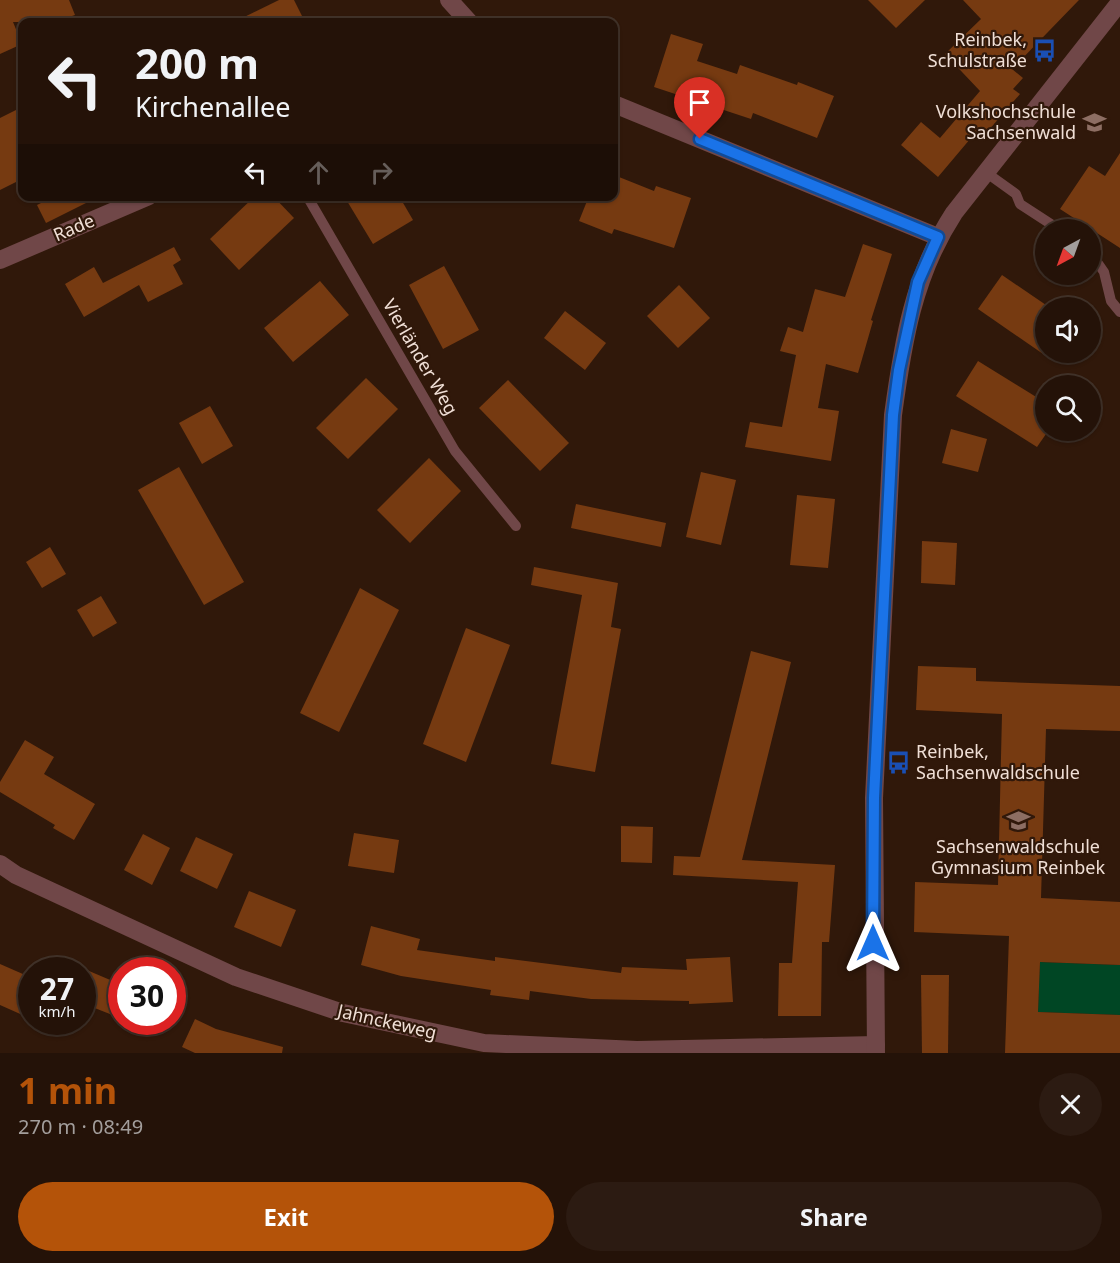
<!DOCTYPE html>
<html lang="en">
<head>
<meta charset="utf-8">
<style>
  :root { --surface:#241208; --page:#2c1b12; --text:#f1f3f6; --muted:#a39e9c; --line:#413229; --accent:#b45309 }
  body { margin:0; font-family:"Noto Sans",sans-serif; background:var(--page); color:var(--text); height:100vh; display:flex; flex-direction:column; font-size:22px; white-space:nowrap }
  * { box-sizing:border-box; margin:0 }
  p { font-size:20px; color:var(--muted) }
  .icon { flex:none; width:33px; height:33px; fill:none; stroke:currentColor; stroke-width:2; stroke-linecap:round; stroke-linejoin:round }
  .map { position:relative; height:1053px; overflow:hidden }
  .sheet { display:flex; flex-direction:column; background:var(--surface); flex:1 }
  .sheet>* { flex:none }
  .guide { position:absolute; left:18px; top:18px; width:600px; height:183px; border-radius:12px; box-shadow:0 2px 4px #0004,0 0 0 2px var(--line); background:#241208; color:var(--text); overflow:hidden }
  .needle { width:39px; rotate:221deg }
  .fabs { position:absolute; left:1035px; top:219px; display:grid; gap:12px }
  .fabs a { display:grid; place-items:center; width:66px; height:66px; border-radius:50%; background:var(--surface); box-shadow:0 2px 4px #0004,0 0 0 2px var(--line); font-size:30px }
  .speed { position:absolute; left:18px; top:957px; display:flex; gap:12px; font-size:30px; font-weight:700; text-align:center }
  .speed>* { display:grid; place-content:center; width:78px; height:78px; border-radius:50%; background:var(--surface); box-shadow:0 2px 4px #0004,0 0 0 2px var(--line); line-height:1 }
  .speed small { font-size:15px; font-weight:400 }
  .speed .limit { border:9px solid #d22; background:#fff; color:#111 }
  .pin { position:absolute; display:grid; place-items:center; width:51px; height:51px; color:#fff; margin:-62px -26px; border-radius:50% 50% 50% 0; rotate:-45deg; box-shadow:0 0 6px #0007 }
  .pin .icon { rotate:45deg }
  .me { position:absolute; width:66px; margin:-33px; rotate:0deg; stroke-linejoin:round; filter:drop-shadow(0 0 4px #0008) }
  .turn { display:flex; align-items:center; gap:21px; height:126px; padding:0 18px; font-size:27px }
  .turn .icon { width:78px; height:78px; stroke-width:2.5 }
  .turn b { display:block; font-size:42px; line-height:51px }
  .lanes { display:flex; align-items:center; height:57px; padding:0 18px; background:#0003; justify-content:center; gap:30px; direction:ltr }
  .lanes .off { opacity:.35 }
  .round { display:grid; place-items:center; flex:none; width:63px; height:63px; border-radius:32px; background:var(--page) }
  .summary { display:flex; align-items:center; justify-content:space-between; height:102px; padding:0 18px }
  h1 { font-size:36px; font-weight:700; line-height:45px; color:var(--accent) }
  .primary-button { display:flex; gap:12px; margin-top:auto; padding:12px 18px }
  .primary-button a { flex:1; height:69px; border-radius:36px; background:var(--accent); color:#fff; font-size:24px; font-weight:700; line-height:69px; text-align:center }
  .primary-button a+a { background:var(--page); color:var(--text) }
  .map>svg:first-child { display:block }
</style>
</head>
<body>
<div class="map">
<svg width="1120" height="1053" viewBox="0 0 1120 1053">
  <rect width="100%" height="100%" fill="#30180a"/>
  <path fill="#004624" d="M1040 962 1120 965V1015L1038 1012Z"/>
  <g fill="#763a11">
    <path d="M0 0H69L75 15 54 22H13L22 44 0 54Z"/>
    <path d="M279 0H294L305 22H234Z"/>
    <path d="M868 0H925L896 28Z"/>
    <path d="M963 0H1079L1012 69 1023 78 1013 89 1020 94 982 138 976 132 938 177 901 145 921 122 940 138 980 91 945 54 981 19Z"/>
    <path d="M671 34 703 44 697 61 737 74 740 65 797 85 798 82 834 96 817 138 753 113 751 119 654 87Z"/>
    <path d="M22 107V179L0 190V118Z"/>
    <path d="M1120 153V248L1060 209 1089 166 1105 176Z"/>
    <path d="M614 175 654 191 656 186 691 198 674 248 614 229 612 234 579 221 589 196H614Z"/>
    <path d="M55 196H100L46 223 37 205Z"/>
    <path d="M255 196H273L294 218 239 270 210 239Z"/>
    <path d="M344 196H399L413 220 373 244Z"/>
    <path d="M863 244 892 254 871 320 873 321 858 373 826 364 818 408 839 411 831 461 745 447 750 422 782 427 796 355 780 351 788 327 803 332 815 289 845 297Z"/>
    <path d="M174 247 181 260 173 265 183 284 148 302 139 285 84 317 65 284 94 267 103 283Z"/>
    <path d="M444 266 479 330 443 349 409 285Z"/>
    <path d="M1002 275 1046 305V356L978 309Z"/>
    <path d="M320 281 349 315 293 362 264 328Z"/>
    <path d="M679 285 710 318 678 348 647 316Z"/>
    <path d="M565 311 606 343 585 370 544 338Z"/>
    <path d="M978 361 1046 403V434L1037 447 956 396Z"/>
    <path d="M366 378 398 409 348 459 316 428Z"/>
    <path d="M508 380 569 443 540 471 479 408Z"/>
    <path d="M210 406 233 446 202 464 179 423Z"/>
    <path d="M951 429 987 439 978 472 942 463Z"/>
    <path d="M429 458 461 491 410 543 377 510Z"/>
    <path d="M179 467 244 582 204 605 138 490Z"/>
    <path d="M701 472 736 480 721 545 686 537Z"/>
    <path d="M797 495 835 499 828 568 790 565Z"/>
    <path d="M576 504 666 523 661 547 571 528Z"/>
    <path d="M922 541 957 543 955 585 921 583Z"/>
    <path d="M50 547 66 574 42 588 26 562Z"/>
    <path d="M534 567 618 583 611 627 621 629 595 772 551 764 582 595 531 585Z"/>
    <path d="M360 588 399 610 339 732 300 713Z"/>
    <path d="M101 596 117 623 93 637 77 610Z"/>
    <path d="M466 628 510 645 466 762 423 744Z"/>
    <path d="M751 651 791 662 742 860 835 865 829 942H822L821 1016H778L779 963H792L798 882 673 875 674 856 700 857Z"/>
    <path d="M918 666 976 668V681L1120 686V731L1046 729 1041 898 1120 902V965L1040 962 1038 1012 1120 1015V1053H1005L1009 936 914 932 915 882 998 885 1002 714 916 710Z"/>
    <path d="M25 740 54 757 44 774 95 804 74 840 53 828 55 825 0 792V782Z"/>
    <path d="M621 826 653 827 652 863 621 862Z"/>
    <path d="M354 833 399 840 394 873 348 866Z"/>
    <path d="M143 834 170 848 152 885 124 870Z"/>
    <path d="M196 837 233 854 217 889 180 871Z"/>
    <path d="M249 891 296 910 281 947 234 927Z"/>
    <path d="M371 926 420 939 417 950 495 961V957L621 973 622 967 687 970 686 959 730 957 733 1002 689 1004V1001L591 999 530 991 529 1000 490 995 491 990 401 976 361 965Z"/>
    <path d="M0 964 32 978V1006L27 1017 0 1005Z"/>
    <path d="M82 968 122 985 120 1018 82 1003Z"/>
    <path d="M921 975H949L948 1053H922Z"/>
    <path d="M195 1019 216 1029 283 1047 282 1053H195L182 1047Z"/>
  </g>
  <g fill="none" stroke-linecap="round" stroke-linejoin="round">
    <g stroke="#704748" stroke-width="10">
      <path d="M984 171 1016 194 1020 204 1060 230"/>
      <path d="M307 196 455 451 516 526"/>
      <path d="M1090 252 1104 272 1111 301 1120 312"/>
    </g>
    <g stroke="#704748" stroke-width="18">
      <path d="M449 0 469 22"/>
      <path d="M614 104 938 237"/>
      <path d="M0 260 149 196"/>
      <path d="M0 864 16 875 236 977 343 1013 484 1043 637 1050 876 1045"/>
      <path d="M876 1053 874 798 893 415C903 342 913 276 954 213L1120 2"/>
    </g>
  </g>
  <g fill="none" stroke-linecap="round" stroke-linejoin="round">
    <defs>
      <path id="route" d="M700 139 938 237 918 282 899 370 893 415 874 798 873 943"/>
    </defs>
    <use href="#route" stroke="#114b97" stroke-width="15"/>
    <use href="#route" stroke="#1a73e8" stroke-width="10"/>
  </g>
  <defs>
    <symbol id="bus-bare" viewBox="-9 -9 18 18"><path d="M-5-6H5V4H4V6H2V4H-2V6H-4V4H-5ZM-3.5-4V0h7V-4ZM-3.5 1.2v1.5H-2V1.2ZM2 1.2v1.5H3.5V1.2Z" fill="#1a4fb4" stroke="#30180a" stroke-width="2.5" paint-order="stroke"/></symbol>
    <symbol id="university-bare" viewBox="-9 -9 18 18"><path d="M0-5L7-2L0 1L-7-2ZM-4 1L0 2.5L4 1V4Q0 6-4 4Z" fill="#8d6e63" stroke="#30180a" stroke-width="2.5" paint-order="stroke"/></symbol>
    <symbol id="school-bare" viewBox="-9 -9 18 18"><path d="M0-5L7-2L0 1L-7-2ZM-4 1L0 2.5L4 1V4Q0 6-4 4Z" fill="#8d6e63" stroke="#30180a" stroke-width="2.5" paint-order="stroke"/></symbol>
  </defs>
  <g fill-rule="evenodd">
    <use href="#bus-bare" x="1028" y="34" width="33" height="33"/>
    <use href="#university-bare" x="1078" y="106" width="33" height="33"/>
    <use href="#bus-bare" x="882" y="746" width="33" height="33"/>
    <use href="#school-bare" x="1002" y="804" width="33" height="33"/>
  </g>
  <g text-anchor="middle" stroke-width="4.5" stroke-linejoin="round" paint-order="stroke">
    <g font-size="18" fill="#f0dfd6" stroke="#30180a" text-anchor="end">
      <text x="1027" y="46">Reinbek,<tspan x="1027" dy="21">Schulstraße</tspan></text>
      <text x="1076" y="118">Volkshochschule<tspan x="1076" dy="21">Sachsenwald</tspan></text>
      <text x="916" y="758" text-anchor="start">Reinbek,<tspan x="916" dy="21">Sachsenwaldschule</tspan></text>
      <text x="1018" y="853" text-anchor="middle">Sachsenwaldschule<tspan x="1018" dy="21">Gymnasium Reinbek</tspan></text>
    </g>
    <g font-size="18" fill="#f0dfd6" stroke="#30180a">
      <text transform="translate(74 228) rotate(-23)" y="6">Rade</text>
      <text transform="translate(420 357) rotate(60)" y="6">Vierländer Weg</text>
      <text transform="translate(387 1022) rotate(13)" y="6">Jahnckeweg</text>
    </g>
  </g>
</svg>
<div class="fabs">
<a><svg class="needle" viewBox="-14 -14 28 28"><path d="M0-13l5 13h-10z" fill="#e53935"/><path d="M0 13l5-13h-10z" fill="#a39e9c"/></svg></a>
<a><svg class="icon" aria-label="sound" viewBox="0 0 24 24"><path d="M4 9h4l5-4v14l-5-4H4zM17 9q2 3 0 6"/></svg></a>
<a><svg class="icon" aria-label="search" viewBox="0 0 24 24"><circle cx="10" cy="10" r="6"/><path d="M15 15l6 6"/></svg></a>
</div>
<div class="speed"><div>27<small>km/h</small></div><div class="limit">30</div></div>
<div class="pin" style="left:700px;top:139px;background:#d93025"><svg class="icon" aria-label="arrive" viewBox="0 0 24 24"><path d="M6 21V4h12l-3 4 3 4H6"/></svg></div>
<svg class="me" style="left:873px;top:943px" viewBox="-20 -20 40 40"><path d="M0-17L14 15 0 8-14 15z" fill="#1a73e8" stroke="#fff" stroke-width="4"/></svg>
<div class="guide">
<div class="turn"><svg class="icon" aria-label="left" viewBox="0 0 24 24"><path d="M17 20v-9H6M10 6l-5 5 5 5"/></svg><div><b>200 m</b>Kirchenallee</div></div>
<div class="lanes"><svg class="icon" aria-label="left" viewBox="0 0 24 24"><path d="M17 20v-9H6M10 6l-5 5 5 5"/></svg><svg class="icon off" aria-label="ahead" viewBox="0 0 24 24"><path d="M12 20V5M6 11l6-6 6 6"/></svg><svg class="icon off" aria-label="right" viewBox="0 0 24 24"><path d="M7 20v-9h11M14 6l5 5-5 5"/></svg></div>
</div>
</div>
<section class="sheet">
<div class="summary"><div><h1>1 min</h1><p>270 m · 08:49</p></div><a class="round"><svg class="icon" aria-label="close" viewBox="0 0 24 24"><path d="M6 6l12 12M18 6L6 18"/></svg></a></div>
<div class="primary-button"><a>Exit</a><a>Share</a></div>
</section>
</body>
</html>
